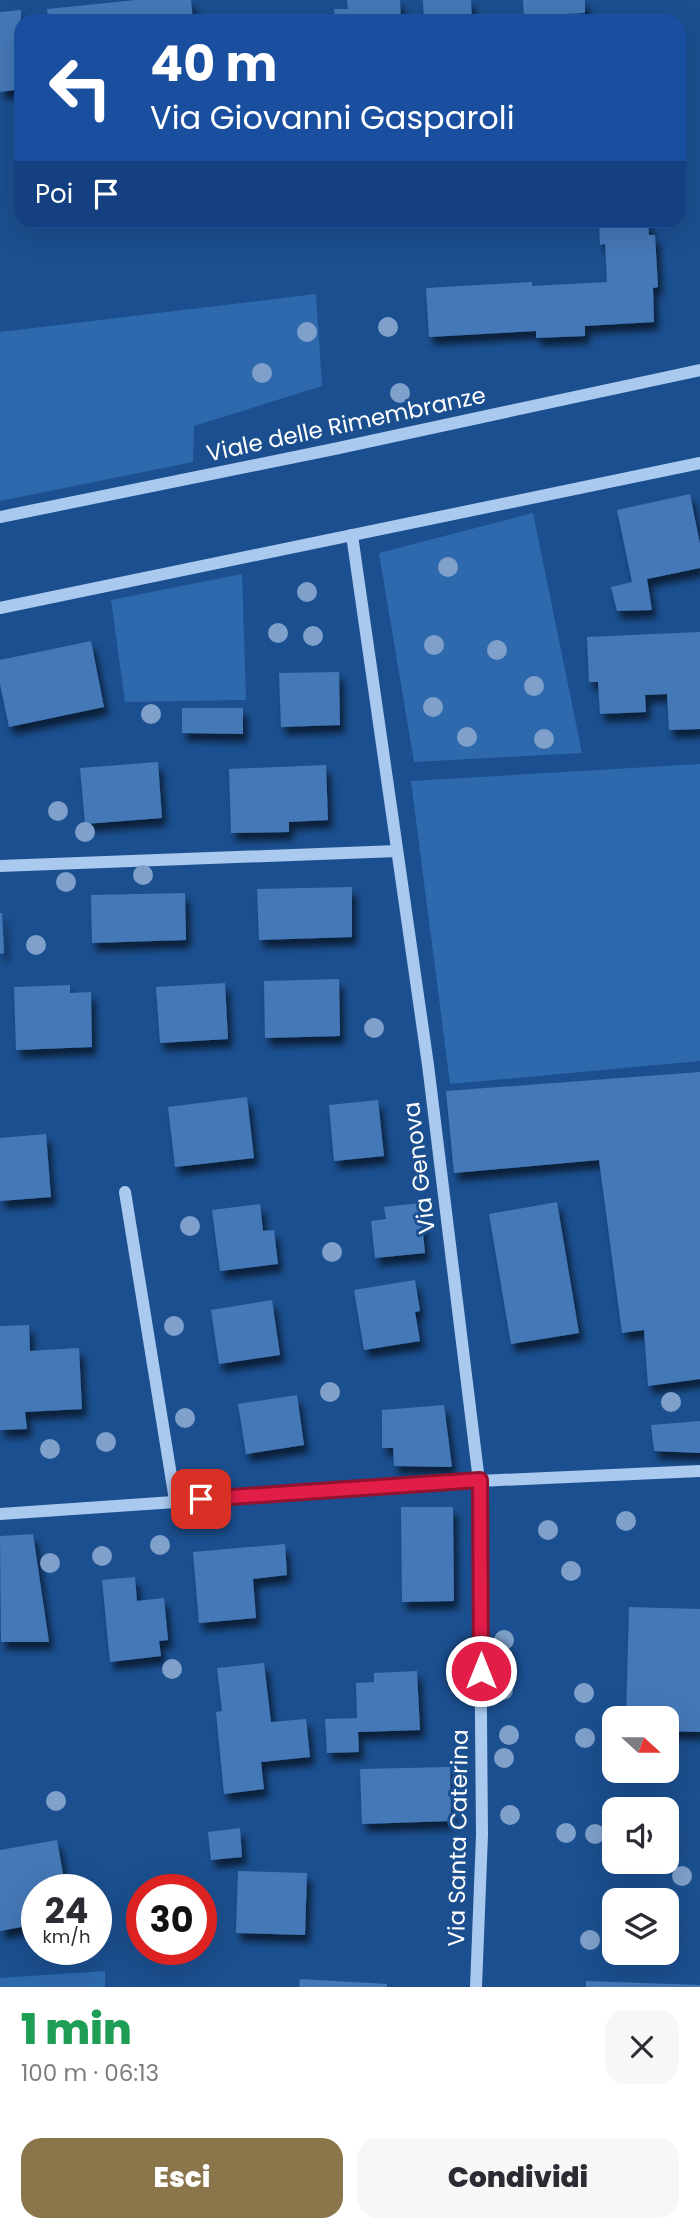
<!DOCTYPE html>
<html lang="it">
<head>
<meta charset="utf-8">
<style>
  :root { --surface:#fff; --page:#f7f7f7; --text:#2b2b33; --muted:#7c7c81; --accent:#8a764a }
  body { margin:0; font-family:Poppins,sans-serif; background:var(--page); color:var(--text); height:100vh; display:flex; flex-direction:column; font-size:26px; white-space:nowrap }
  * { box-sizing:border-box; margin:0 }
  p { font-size:23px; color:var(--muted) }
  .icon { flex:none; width:38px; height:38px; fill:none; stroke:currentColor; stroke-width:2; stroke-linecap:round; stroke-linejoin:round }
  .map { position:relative; height:1987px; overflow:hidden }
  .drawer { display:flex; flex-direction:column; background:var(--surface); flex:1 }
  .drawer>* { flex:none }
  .hud { position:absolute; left:14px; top:14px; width:672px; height:214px; border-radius:21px; box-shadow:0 7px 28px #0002; background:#1a4fa0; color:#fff; overflow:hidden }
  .needle { width:46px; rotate:111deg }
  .controls { position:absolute; left:602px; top:1706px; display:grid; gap:14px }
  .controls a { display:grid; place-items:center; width:77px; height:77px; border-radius:14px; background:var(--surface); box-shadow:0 7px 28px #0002; font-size:35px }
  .speed { position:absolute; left:21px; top:1874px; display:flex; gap:14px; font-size:35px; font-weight:700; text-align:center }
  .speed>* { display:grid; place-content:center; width:91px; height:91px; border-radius:50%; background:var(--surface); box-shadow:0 7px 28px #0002; line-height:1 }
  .speed small { font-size:18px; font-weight:400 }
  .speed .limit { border:10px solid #d22; background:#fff; color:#111 }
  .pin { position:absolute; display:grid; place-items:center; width:60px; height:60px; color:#fff; margin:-30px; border-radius:14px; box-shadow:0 4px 10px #0006 }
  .me { position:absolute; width:77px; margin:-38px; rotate:0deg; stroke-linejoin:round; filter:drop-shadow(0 0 5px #0008) }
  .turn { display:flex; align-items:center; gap:24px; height:147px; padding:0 21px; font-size:32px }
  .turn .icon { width:91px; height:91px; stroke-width:2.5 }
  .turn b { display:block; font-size:49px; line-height:60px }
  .then { display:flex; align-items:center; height:66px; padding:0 21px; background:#0003; gap:14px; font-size:26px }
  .round { display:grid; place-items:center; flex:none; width:74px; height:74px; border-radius:21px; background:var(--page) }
  .summary { display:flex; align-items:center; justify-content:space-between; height:119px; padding:0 21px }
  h1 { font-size:42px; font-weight:800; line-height:52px; color:#1e9e55 }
  .action { display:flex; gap:14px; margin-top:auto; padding:14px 21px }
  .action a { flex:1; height:80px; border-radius:21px; background:var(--accent); color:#fff; font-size:28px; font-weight:800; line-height:80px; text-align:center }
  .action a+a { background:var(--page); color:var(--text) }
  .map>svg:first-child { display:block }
</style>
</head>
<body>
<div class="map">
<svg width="700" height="1987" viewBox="0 0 700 1987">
  <defs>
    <filter id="shadow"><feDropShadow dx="4.5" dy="8" stdDeviation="3.5" flood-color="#0009"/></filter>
  </defs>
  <rect width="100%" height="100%" fill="#1b4f8f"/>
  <g fill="#2e69ad">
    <path d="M316 294 322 386 194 426 193 462 0 501V332Z"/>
    <path d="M533 513 582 753 414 762 379 553Z"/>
    <path d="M242 574 246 700 125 702 111 600Z"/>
    <path d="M700 764V1061L450 1084 411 781Z"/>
    <path d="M105 1971V1987H0V1978Z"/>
  </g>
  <g fill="#4478b7" filter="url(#shadow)">
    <path d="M136 0H191L193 21H49L47 9Z"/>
    <path d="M347 0H400L401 21H335L334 9H348Z"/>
    <path d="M423 0H471L472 20 424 21Z"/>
    <path d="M523 0H585V13L524 16Z"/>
    <path d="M21 10V89L0 92V12Z"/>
    <path d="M599 220H648L649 235H655L658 287 653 288 654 322 585 326V336L536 338V331L429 337 426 288 532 282V286L607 282 605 244 600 245Z"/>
    <path d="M690 494 700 544V568L647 579 652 610 617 611 611 587 632 582 617 510Z"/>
    <path d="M700 632V729L669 730 667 694 645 695 646 712 600 714 598 682H589L587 637Z"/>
    <path d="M91 641 104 707 9 727 0 684V660Z"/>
    <path d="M339 672 340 725 281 727 279 673Z"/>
    <path d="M182 708H243V734L182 733Z"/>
    <path d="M158 762 162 818 85 824 80 768Z"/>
    <path d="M326 765 328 820 289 822V832L231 833 229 769Z"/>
    <path d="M352 887V937L259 940 257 889Z"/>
    <path d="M185 893 186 940 92 943 91 895Z"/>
    <path d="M0 913H2L4 953 0 954Z"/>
    <path d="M339 979 340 1036 265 1038 264 981Z"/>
    <path d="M225 983 228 1039 160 1043 156 987Z"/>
    <path d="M70 985V993L91 992 92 1047 16 1050 14 987Z"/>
    <path d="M700 1072V1379L648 1386 644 1330 622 1333 599 1160 454 1173 446 1091Z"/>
    <path d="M247 1097 254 1158 175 1167 168 1107Z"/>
    <path d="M378 1100 384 1156 334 1161 329 1105Z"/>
    <path d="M46 1134 51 1197 0 1201V1138Z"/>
    <path d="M557 1202 579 1333 511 1344 489 1214Z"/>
    <path d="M420 1203 425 1253 375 1258 371 1221 386 1219 384 1207Z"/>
    <path d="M260 1204 263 1231 274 1230 278 1264 220 1271 212 1210Z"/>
    <path d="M415 1280 420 1311 415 1312 420 1341 364 1350 354 1290Z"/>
    <path d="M272 1300 280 1355 219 1364 211 1310Z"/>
    <path d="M29 1325 30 1351 79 1348 82 1409 25 1412 27 1429 0 1430V1326Z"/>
    <path d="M297 1395 304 1445 246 1454 238 1404Z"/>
    <path d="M444 1405 452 1467 394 1466 393 1448H382V1410Z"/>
    <path d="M700 1421V1453L654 1451 651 1425Z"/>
    <path d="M401 1507H453L454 1601 402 1602Z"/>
    <path d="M33 1534 49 1642H1L0 1536Z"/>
    <path d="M285 1544 287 1575 253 1579 256 1618 199 1623 193 1552Z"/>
    <path d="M135 1577 137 1601 164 1598 168 1640 159 1641 161 1656 110 1662 102 1580Z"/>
    <path d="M629 1607 700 1609V1732L667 1731V1718H626Z"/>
    <path d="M264 1663 271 1722 306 1719 310 1757 261 1762 264 1789 224 1794 216 1712 222 1711 217 1668Z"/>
    <path d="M417 1671 420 1730 358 1732 359 1752 327 1753 325 1719 357 1718 356 1683 374 1682V1673Z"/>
    <path d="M450 1767 451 1821 362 1824 360 1769Z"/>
    <path d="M240 1828 242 1857 211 1860 208 1832Z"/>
    <path d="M57 1840 65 1885 50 1888V1890H37V1924L0 1931V1850Z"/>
    <path d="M238 1871 307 1873 305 1935 236 1933Z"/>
    <path d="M300 1979 387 1984V1987H299Z"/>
    <path d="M586 1981 700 1985V1987H586Z"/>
  </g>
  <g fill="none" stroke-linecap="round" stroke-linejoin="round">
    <g stroke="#a9c9ee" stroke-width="12">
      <path d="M0 517 334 449 700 370"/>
      <path d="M352 535 428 1065 479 1481 482 1835 476 1987"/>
      <path d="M0 608 700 463"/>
      <path d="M0 866 397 851"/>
      <path d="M125 1192 175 1500"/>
      <path d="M0 1514 479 1481 700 1471"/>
    </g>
  </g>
  <g fill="#7ea0ca">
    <circle cx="388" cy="327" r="10"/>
    <circle cx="307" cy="332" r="10"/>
    <circle cx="262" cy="373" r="10"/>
    <circle cx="400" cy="393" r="10"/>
    <circle cx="448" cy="567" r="10"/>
    <circle cx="307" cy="592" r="10"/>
    <circle cx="278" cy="633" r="10"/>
    <circle cx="313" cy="636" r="10"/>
    <circle cx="434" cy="645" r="10"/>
    <circle cx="497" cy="650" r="10"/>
    <circle cx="534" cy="686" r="10"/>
    <circle cx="433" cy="707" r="10"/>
    <circle cx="151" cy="714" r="10"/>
    <circle cx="467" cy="737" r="10"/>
    <circle cx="544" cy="739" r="10"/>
    <circle cx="58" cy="811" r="10"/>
    <circle cx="85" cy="832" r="10"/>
    <circle cx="143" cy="875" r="10"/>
    <circle cx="66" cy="882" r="10"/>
    <circle cx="36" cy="945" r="10"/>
    <circle cx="374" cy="1028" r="10"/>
    <circle cx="190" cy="1226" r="10"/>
    <circle cx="332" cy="1252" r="10"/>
    <circle cx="174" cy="1326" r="10"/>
    <circle cx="330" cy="1392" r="10"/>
    <circle cx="671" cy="1402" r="10"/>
    <circle cx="185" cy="1418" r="10"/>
    <circle cx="106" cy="1442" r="10"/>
    <circle cx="50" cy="1449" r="10"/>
    <circle cx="626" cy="1521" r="10"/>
    <circle cx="548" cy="1530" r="10"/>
    <circle cx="160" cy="1545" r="10"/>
    <circle cx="102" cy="1556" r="10"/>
    <circle cx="50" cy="1563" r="10"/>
    <circle cx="571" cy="1571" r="10"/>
    <circle cx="504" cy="1640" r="10"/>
    <circle cx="503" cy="1663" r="10"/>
    <circle cx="172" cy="1669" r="10"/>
    <circle cx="503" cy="1690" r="10"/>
    <circle cx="584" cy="1693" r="10"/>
    <circle cx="509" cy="1735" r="10"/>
    <circle cx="585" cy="1738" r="10"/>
    <circle cx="504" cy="1758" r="10"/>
    <circle cx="56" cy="1801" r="10"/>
    <circle cx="510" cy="1815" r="10"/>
    <circle cx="566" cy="1833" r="10"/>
    <circle cx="595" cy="1834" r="10"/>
    <circle cx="682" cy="1876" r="10"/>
    <circle cx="590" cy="1940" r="10"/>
  </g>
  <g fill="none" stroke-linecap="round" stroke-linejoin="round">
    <defs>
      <path id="route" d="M201 1499 480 1480 481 1671"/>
    </defs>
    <use href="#route" stroke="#92132f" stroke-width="18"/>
    <use href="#route" stroke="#e11d48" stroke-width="12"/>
  </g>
  <g text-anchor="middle" stroke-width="6" stroke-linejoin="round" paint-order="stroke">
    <g font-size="23" fill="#fff" stroke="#1b4f8f">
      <text transform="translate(346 424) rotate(-12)" y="8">Viale delle Rimembranze</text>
      <text transform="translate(419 1168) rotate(-97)" y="8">Via Genova</text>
      <text transform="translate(458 1838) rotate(-89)" y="8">Via Santa Caterina</text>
    </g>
  </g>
</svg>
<div class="controls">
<a><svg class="needle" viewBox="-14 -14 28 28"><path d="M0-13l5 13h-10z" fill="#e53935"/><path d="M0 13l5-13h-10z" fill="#7c7c81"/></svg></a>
<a><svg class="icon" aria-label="sound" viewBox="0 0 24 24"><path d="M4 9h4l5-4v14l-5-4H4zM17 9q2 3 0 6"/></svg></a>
<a><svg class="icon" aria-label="layers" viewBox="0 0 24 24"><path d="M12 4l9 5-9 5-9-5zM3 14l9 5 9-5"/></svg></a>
</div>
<div class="speed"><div>24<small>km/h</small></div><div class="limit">30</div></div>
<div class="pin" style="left:201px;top:1499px;background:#d93025"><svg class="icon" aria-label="arrive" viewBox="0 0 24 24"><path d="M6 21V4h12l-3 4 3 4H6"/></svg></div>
<svg class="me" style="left:481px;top:1671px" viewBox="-20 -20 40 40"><circle r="17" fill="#e11d48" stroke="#fff" stroke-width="3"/><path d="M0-11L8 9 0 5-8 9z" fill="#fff"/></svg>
<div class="hud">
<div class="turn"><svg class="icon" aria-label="left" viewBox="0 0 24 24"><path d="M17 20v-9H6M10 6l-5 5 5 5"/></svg><div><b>40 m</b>Via Giovanni Gasparoli</div></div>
<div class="then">Poi<svg class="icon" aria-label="arrive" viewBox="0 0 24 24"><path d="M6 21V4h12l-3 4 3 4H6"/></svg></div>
</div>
</div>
<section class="drawer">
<div class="summary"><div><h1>1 min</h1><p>100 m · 06:13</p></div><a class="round"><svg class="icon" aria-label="close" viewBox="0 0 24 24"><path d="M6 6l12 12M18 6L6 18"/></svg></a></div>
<div class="action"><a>Esci</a><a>Condividi</a></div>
</section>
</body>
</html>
